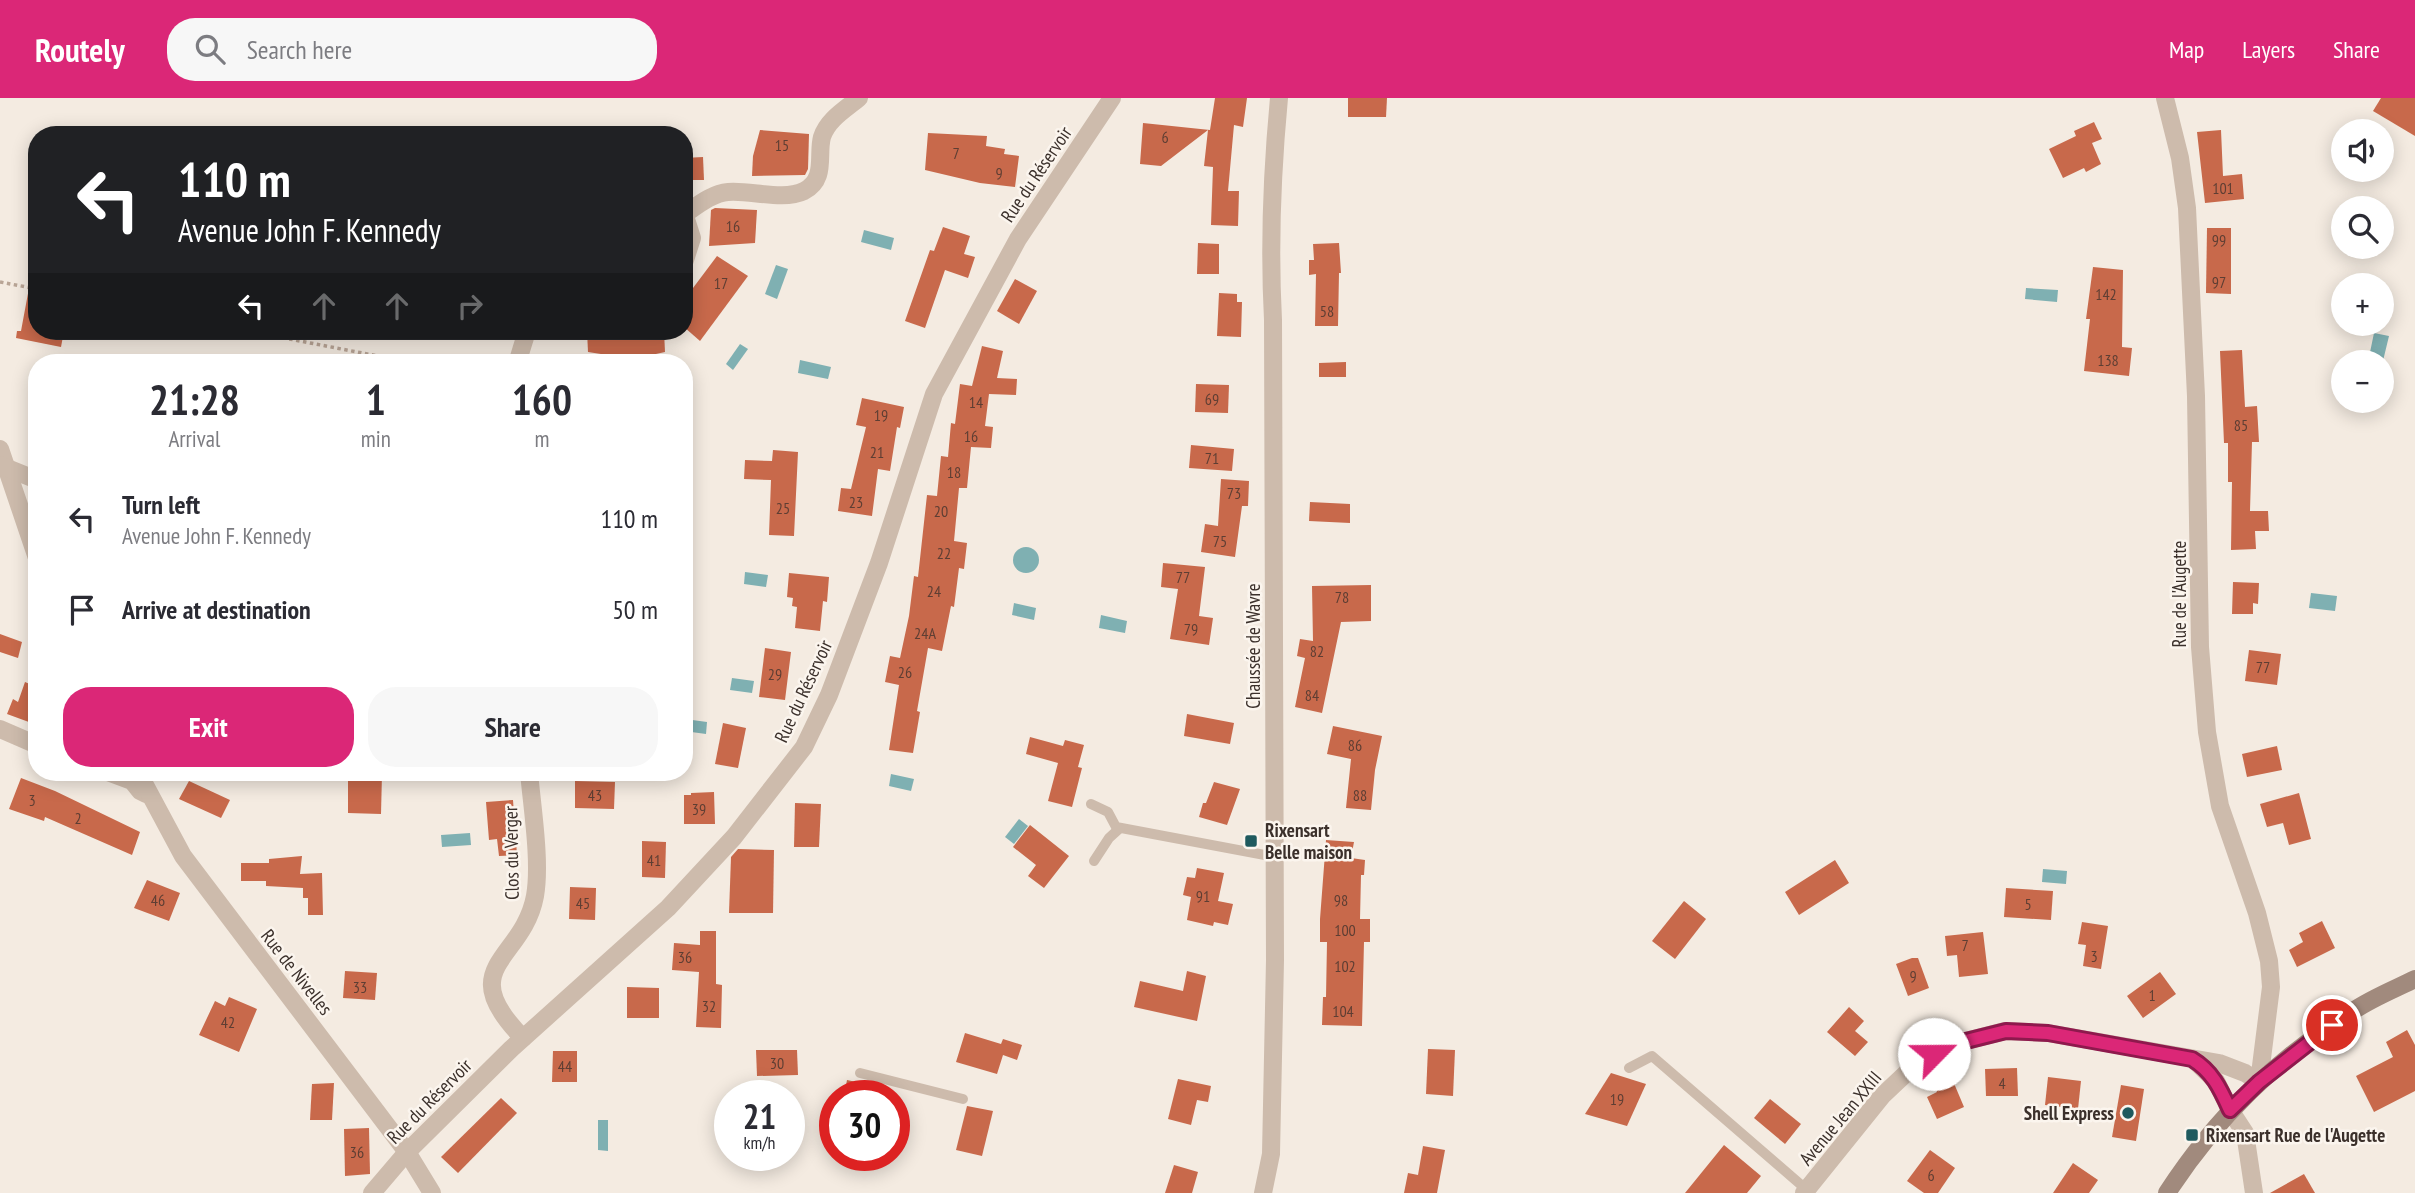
<!DOCTYPE html>
<html lang="en">
<head>
<meta charset="utf-8">
<style>
  :root { --surface:#fff; --page:#f7f7f7; --text:#2b2b33; --muted:#7c7c81; --accent:#db2777 }
  body { margin:0; font-family:"PT Sans Narrow",sans-serif; background:var(--page); color:var(--text); height:100vh; display:flex; flex-direction:column; font-size:26px; white-space:nowrap }
  * { box-sizing:border-box; margin:0 }
  p { font-size:23px; color:var(--muted) }
  .icon { flex:none; width:38px; height:38px; fill:none; stroke:currentColor; stroke-width:2; stroke-linecap:round; stroke-linejoin:round }
  .map { position:relative; flex:1; overflow:hidden }
  .panel { position:absolute; left:28px; top:256px; width:665px; height:427px; display:flex; flex-direction:column; background:var(--surface); border-radius:28px; box-shadow:0 4px 18px #0003 }
  .panel>* { flex:none }
  .top-card { position:absolute; left:28px; top:28px; width:665px; height:214px; border-radius:28px; box-shadow:0 4px 18px #0003; background:#202124; color:#fff; overflow:hidden }
  .buttons { position:absolute; left:2331px; top:21px; display:grid; gap:14px }
  .buttons a { display:grid; place-items:center; width:63px; height:63px; border-radius:50%; background:var(--surface); box-shadow:0 4px 18px #0003; font-size:35px }
  .speed { position:absolute; left:714px; top:982px; display:flex; gap:14px; font-size:35px; font-weight:700; text-align:center }
  .speed>* { display:grid; place-content:center; width:91px; height:91px; border-radius:50%; background:var(--surface); box-shadow:0 4px 18px #0003; line-height:1 }
  .speed small { font-size:18px; font-weight:400 }
  .speed .limit { border:10px solid #d22; background:#fff; color:#111 }
  .pin { position:absolute; display:grid; place-items:center; width:60px; height:60px; color:#fff; margin:-30px; border:4px solid #fff; border-radius:50%; box-shadow:0 2px 7px #0007 }
  .me { position:absolute; width:77px; margin:-38px; rotate:67deg; stroke-linejoin:round; filter:drop-shadow(0 0 5px #0008) }
  .turn { display:flex; align-items:center; gap:24px; height:147px; padding:0 35px; font-size:32px }
  .turn .icon { width:91px; height:91px; stroke-width:2.5 }
  .turn b { display:block; font-size:49px; line-height:60px }
  .lanes { display:flex; align-items:center; height:66px; padding:0 35px; background:#0003; justify-content:center; gap:35px; direction:ltr }
  .lanes .off { opacity:.35 }
  .eta { display:flex; justify-content:space-evenly; align-items:center; height:119px; text-align:center }
  .eta b { font-size:42px; font-weight:800; line-height:49px }
  .cta { display:flex; gap:14px; margin-top:auto; padding:14px 35px }
  .cta a { flex:1; height:80px; border-radius:28px; background:var(--accent); color:#fff; font-size:28px; font-weight:800; line-height:80px; text-align:center }
  .cta a+a { background:var(--page); color:var(--text) }
  ul { padding:0; list-style:none }
  li { display:flex; align-items:center; gap:21px; height:91px; padding:0 35px }
  li div { flex:1 }
  li b { display:block; font-size:26px }
  li em { font-style:normal }
  header { display:flex; align-items:center; gap:42px; box-sizing:border-box; height:98px; padding:0 35px; background:var(--accent); color:#fff }
  header strong { font-size:33px }
  nav { display:flex; gap:38px; margin-inline-start:auto; font-size:24px }
  .search { width:490px; height:63px; background:var(--page); display:flex; align-items:center; gap:18px; box-sizing:border-box; padding:0 24px; border-radius:28px; color:var(--muted); font-size:26px }
  .map>svg:first-child { display:block }
</style>
</head>
<body>
<header>
<strong>Routely</strong>
<div class="search"><svg class="icon" aria-label="search" viewBox="0 0 24 24"><circle cx="10" cy="10" r="6"/><path d="M15 15l6 6"/></svg>Search here</div>
<nav><a>Map</a><a>Layers</a><a>Share</a></nav>
</header>
<div class="map">
<svg width="2415" height="1095" viewBox="0 0 2415 1095">
  <rect width="100%" height="100%" fill="#f4ebe1"/>
  <g fill="#7fb0b2">
    <path d="M864 132 894 140 891 152 861 144Z"/>
    <path d="M776 167 788 171 777 201 765 196Z"/>
    <path d="M2026 190 2058 192 2057 204 2025 201Z"/>
    <path d="M2374 235 2389 238 2382 267V264H2368Z"/>
    <path d="M740 246 748 251 733 272 726 266Z"/>
    <path d="M800 262 831 269 828 281 798 275Z"/>
    <circle cx="1026" cy="462" r="13"/>
    <path d="M745 474 768 477 766 489 744 486Z"/>
    <path d="M2311 495 2337 498 2335 513 2309 510Z"/>
    <path d="M1014 505 1036 510 1034 522 1012 517Z"/>
    <path d="M1101 517 1127 523 1125 535 1099 530Z"/>
    <path d="M732 580 754 583 752 595 730 592Z"/>
    <path d="M685 621 707 624 706 636 684 633Z"/>
    <path d="M891 676 914 681 911 693 889 688Z"/>
    <path d="M1019 721 1028 728 1014 746 1005 739Z"/>
    <path d="M470 735 471 747 442 749 441 737Z"/>
    <path d="M2043 771 2067 773 2066 786 2042 784Z"/>
    <path d="M598 1022H608V1053L598 1052Z"/>
  </g>
  <g fill="#c8694b">
    <path d="M1215 0H1247L1243 29 1234 27 1228 93H1239L1238 128 1211 127 1213 69 1204 68 1208 32 1161 68 1140 66 1143 25 1210 32Z"/>
    <path d="M1348 0H1387L1386 19H1348Z"/>
    <path d="M2381 0H2415V38L2373 13Z"/>
    <path d="M2094 24 2102 41 2092 45 2101 66 2086 74 2084 70 2063 80 2049 51 2076 38 2074 33Z"/>
    <path d="M760 32 809 36 808 71 805 77 752 78 753 58Z"/>
    <path d="M2221 32 2223 78 2242 76 2244 101 2205 105 2197 34Z"/>
    <path d="M928 35 987 38 986 48 1005 51 1004 56 1019 58 1015 89 980 85 925 72Z"/>
    <path d="M703 59 704 82H684V60Z"/>
    <path d="M715 110 757 112 755 145 709 148 711 112Z"/>
    <path d="M943 129 970 138 964 156 975 159 968 180 945 172 925 230 905 223 930 152 934 153Z"/>
    <path d="M2207 130H2231V196L2206 195Z"/>
    <path d="M1198 145 1219 146V176H1197Z"/>
    <path d="M1339 145 1341 175H1339L1338 228H1315L1316 176 1309 177V162H1314L1313 146Z"/>
    <path d="M717 158 748 178 700 243 684 229V202Z"/>
    <path d="M2093 169 2123 172 2122 249 2132 250 2129 278 2084 273 2090 221H2086Z"/>
    <path d="M1015 181 1037 193 1019 226 997 213Z"/>
    <path d="M29 190H37V233H64L61 249 16 240 17 233H21Z"/>
    <path d="M1219 195 1237 196V204H1242L1241 239 1217 238Z"/>
    <path d="M587 233H664L665 254 633 261 588 254Z"/>
    <path d="M982 248 1003 253 997 280 1017 281 1016 297 989 296 985 328 993 329 991 350 971 349 967 390H959L954 443 967 445 964 471 959 470 954 509 951 508 942 553 928 550 917 613 920 614 913 655 889 652 899 587 885 584 890 558 900 560 909 518 914 478 918 479 927 397 937 398 941 358 948 359 951 325 955 326 960 286 972 288Z"/>
    <path d="M2242 252 2245 309 2257 308 2259 344H2252L2250 413H2268L2269 433H2255L2256 451 2231 452 2232 384H2228V345H2224L2220 253Z"/>
    <path d="M1346 264V279H1319V265Z"/>
    <path d="M1196 286 1229 287 1228 315 1195 314Z"/>
    <path d="M862 300 904 309 900 330 897 329 890 373 878 371 872 418 838 413 841 390 851 391 866 329 856 327Z"/>
    <path d="M1191 347 1234 351 1232 373 1189 370Z"/>
    <path d="M773 352 798 354 794 438 769 437 771 382 744 381 745 362 772 363Z"/>
    <path d="M1221 381 1249 383 1248 408H1242L1235 459 1201 454 1205 426 1218 428Z"/>
    <path d="M1310 404 1350 406V425L1309 423Z"/>
    <path d="M1163 465 1205 469 1199 518 1213 520 1209 547 1170 541 1178 491 1161 489Z"/>
    <path d="M789 475 829 479 827 504 823 503 820 533 795 530 797 509 792 508 793 500 787 499Z"/>
    <path d="M2233 484 2259 485 2258 506 2253 505V516H2232Z"/>
    <path d="M1371 487V523L1341 524 1322 615 1295 609 1305 560 1297 558 1300 541 1313 543 1312 488Z"/>
    <path d="M0 536 22 544 18 560 0 554Z"/>
    <path d="M765 550 791 554 785 602 759 599Z"/>
    <path d="M2249 552 2281 556 2277 587 2245 583Z"/>
    <path d="M25 584 37 589V627L7 616 13 601 18 604Z"/>
    <path d="M1187 616 1234 625 1230 646 1184 638Z"/>
    <path d="M723 625 746 630 738 670 715 666Z"/>
    <path d="M1333 628 1382 638 1375 672 1371 712 1346 710 1351 661 1327 656Z"/>
    <path d="M1030 639 1063 648 1065 642 1084 647 1078 669 1082 670 1072 709 1048 703 1058 665 1026 656Z"/>
    <path d="M2277 648 2282 672 2247 679 2242 656Z"/>
    <path d="M348 675 382 676 381 716 348 715Z"/>
    <path d="M21 680 55 693 140 734 132 757 45 719 44 723 9 711Z"/>
    <path d="M189 683 230 702 221 720 179 701Z"/>
    <path d="M575 683 615 684 614 711 575 710Z"/>
    <path d="M1214 684 1240 691 1227 727 1199 719 1203 705H1206Z"/>
    <path d="M714 694 715 726H684V697H691V695Z"/>
    <path d="M2299 695 2311 741 2289 747 2283 725 2267 729 2260 706Z"/>
    <path d="M513 702 517 757 499 758 497 741 489 742 486 704Z"/>
    <path d="M795 705 821 706 819 749H794Z"/>
    <path d="M1030 727 1069 758 1044 790 1028 778 1036 767 1013 749Z"/>
    <path d="M1326 742 1354 744 1351 760 1365 762 1364 777H1361L1360 821H1370V844H1364L1362 928 1322 927 1323 899H1326L1327 844H1320V821Z"/>
    <path d="M642 743 666 744 665 780 642 779Z"/>
    <path d="M738 751 774 752 773 815H729L731 759Z"/>
    <path d="M302 758 300 776 322 775 323 817H308V800H303V790L266 788V783H241V765H269V761Z"/>
    <path d="M1835 762 1849 785 1799 817 1785 794Z"/>
    <path d="M1197 770 1224 775 1218 803 1233 806 1228 827 1214 824 1213 828 1187 822 1191 799 1183 797 1187 779 1195 780Z"/>
    <path d="M147 782 180 795 169 823 134 810Z"/>
    <path d="M570 789 596 790 595 822 569 821Z"/>
    <path d="M2006 790 2053 793 2051 822 2004 819Z"/>
    <path d="M1684 803 1706 821 1675 861 1652 843Z"/>
    <path d="M2322 823 2335 850 2297 869 2289 852 2303 844 2299 835Z"/>
    <path d="M2082 824 2108 828 2101 871 2083 868 2086 847 2078 846Z"/>
    <path d="M700 833H716V886L722 887 721 930 696 929 699 874 672 872 674 845 700 847Z"/>
    <path d="M1983 834 1988 876 1959 879 1957 857 1947 858 1945 838Z"/>
    <path d="M1912 860H1918L1929 890 1908 898 1896 866Z"/>
    <path d="M345 873 377 875 375 902 343 900Z"/>
    <path d="M1187 873 1206 878 1197 923 1134 909 1140 883 1183 893Z"/>
    <path d="M2160 874 2176 896 2143 920 2127 898Z"/>
    <path d="M627 889 659 890V920H627Z"/>
    <path d="M229 899 257 911 239 954 199 937 215 903 225 908Z"/>
    <path d="M1849 909 1864 923 1855 933 1868 944 1855 958 1827 934Z"/>
    <path d="M2407 932 2415 947V993L2374 1014 2356 978 2393 959 2386 944Z"/>
    <path d="M965 935 1001 946 1003 941 1022 947 1017 962 1003 957 997 976 956 964Z"/>
    <path d="M1428 951 1455 952 1453 998 1426 996Z"/>
    <path d="M756 952H797L798 977 757 978Z"/>
    <path d="M553 953H577V984H552Z"/>
    <path d="M2017 970 2018 998H1986L1985 971Z"/>
    <path d="M1611 975 1646 986 1627 1028 1585 1016Z"/>
    <path d="M2048 979 2081 983 2078 1011 2045 1007Z"/>
    <path d="M1178 981 1211 988 1208 1004 1197 1002 1191 1027 1168 1021Z"/>
    <path d="M847 982 889 991 888 998H844Z"/>
    <path d="M1953 983 1964 1009 1937 1021 1927 999 1937 994 1936 991Z"/>
    <path d="M334 985 332 1022H310L312 986Z"/>
    <path d="M2121 987 2144 991 2136 1043 2112 1039Z"/>
    <path d="M501 1000 517 1015 458 1075 441 1059Z"/>
    <path d="M1770 1001 1801 1026 1785 1046 1754 1020Z"/>
    <path d="M967 1008 993 1013 982 1058 956 1052Z"/>
    <path d="M369 1030 370 1076 345 1078 344 1031Z"/>
    <path d="M1724 1047 1761 1078 1747 1095H1685Z"/>
    <path d="M1423 1048 1445 1052 1437 1095H1404L1408 1075 1418 1077Z"/>
    <path d="M1930 1052 1955 1070 1938 1095H1924L1907 1083Z"/>
    <path d="M2073 1065 2098 1082 2089 1095H2053Z"/>
    <path d="M1174 1067 1198 1074 1192 1095H1165Z"/>
    <path d="M2304 1076 2315 1095H2270Z"/>
  </g>
  <g fill="none" stroke-linecap="round" stroke-linejoin="round">
    <g stroke="#b9a596" stroke-width="3.5" stroke-dasharray="3.5 3.5" stroke-linecap="butt">
      <path d="M0 184 37 191"/>
      <path d="M248 233 409 264"/>
    </g>
    <g stroke="#cdbbac" stroke-width="10">
      <path d="M1091 706 1108 714 1116 729 1275 759"/>
      <path d="M1094 763 1109 740 1120 730"/>
      <path d="M1629 970 1652 958 1807 1092"/>
      <path d="M860 975 963 1001"/>
    </g>
    <g stroke="#cdbbac" stroke-width="18">
      <path d="M684 115 692 140 684 165"/>
      <path d="M685 116C698 107 713 95 728 94 751 92 783 103 804 93 827 81 817 57 822 39 828 21 846 11 859 0"/>
      <path d="M521 264 519 259 527 233"/>
      <path d="M0 351 37 460"/>
      <path d="M0 367 37 382"/>
      <path d="M0 631 37 647"/>
      <path d="M108 674 132 683 140 693 146 696"/>
      <path d="M138 674 183 758 407 1054 432 1095"/>
      <path d="M523 940C452 868 523 863 535 798 541 764 532 709 529 674"/>
      <path d="M2195 963 2216 983 2230 1012 2245 1035 2254 1095"/>
      <path d="M372 1095 407 1054 511 951 668 810 734 739 804 649 829 597 879 465 934 296 1018 141 1112 0"/>
      <path d="M1804 1095 1882 998 1917 965 1950 947 2005 933 2048 935 2219 965 2245 975 2259 984 2271 889 2269 863 2257 815 2220 708 2207 634 2200 549 2196 298 2187 110 2180 60 2165 0"/>
    </g>
    <path stroke="#cdbbac" stroke-width="18" d="M1263 1095 1271 1056 1275 862 1273 222C1269 147 1272 74 1279 0"/>
    <path stroke="#a18a7d" stroke-width="18" d="M2167 1095C2217 1018 2276 962 2353 913 2372 900 2395 891 2415 881"/>
  </g>
  <g fill="none" stroke-linecap="round" stroke-linejoin="round">
    <defs>
      <path id="route" d="M1934 956 1950 947 2006 933 2048 935 2192 961C2212 973 2220 990 2230 1012L2259 984 2332 927"/>
    </defs>
    <use href="#route" stroke="#8e194d" stroke-width="18"/>
    <use href="#route" stroke="#db2777" stroke-width="12"/>
  </g>
  <g fill="#1f5a5e" stroke="#fbf5ee" stroke-width="2.5">
    <rect x="1244" y="736" width="14" height="14" rx="3.5"/>
    <circle cx="2128" cy="1015" r="7"/>
    <rect x="2185" y="1030" width="14" height="14" rx="3.5"/>
  </g>
  <g text-anchor="middle" stroke-width="5" stroke-linejoin="round" paint-order="stroke">
    <g font-size="16" fill="#5e3e33">
      <text x="1165" y="45">6</text>
      <text x="782" y="53">15</text>
      <text x="956" y="61">7</text>
      <text x="999" y="81">9</text>
      <text x="2223" y="96">101</text>
      <text x="733" y="134">16</text>
      <text x="2219" y="148">99</text>
      <text x="2219" y="190">97</text>
      <text x="721" y="191">17</text>
      <text x="2106" y="202">142</text>
      <text x="1327" y="219">58</text>
      <text x="2108" y="268">138</text>
      <text x="1212" y="307">69</text>
      <text x="976" y="310">14</text>
      <text x="881" y="323">19</text>
      <text x="2241" y="333">85</text>
      <text x="971" y="344">16</text>
      <text x="877" y="360">21</text>
      <text x="1212" y="366">71</text>
      <text x="954" y="380">18</text>
      <text x="1234" y="401">73</text>
      <text x="856" y="410">23</text>
      <text x="783" y="416">25</text>
      <text x="941" y="419">20</text>
      <text x="1220" y="449">75</text>
      <text x="944" y="461">22</text>
      <text x="1183" y="485">77</text>
      <text x="934" y="499">24</text>
      <text x="1342" y="505">78</text>
      <text x="1191" y="537">79</text>
      <text x="925" y="541">24A</text>
      <text x="1317" y="559">82</text>
      <text x="2263" y="575">77</text>
      <text x="905" y="580">26</text>
      <text x="775" y="582">29</text>
      <text x="1312" y="603">84</text>
      <text x="1355" y="653">86</text>
      <text x="595" y="703">43</text>
      <text x="1360" y="703">88</text>
      <text x="32" y="708">3</text>
      <text x="699" y="717">39</text>
      <text x="78" y="726">2</text>
      <text x="654" y="768">41</text>
      <text x="1203" y="804">91</text>
      <text x="158" y="808">46</text>
      <text x="1341" y="808">98</text>
      <text x="583" y="811">45</text>
      <text x="2028" y="812">5</text>
      <text x="1345" y="838">100</text>
      <text x="1965" y="853">7</text>
      <text x="2094" y="864">3</text>
      <text x="685" y="865">36</text>
      <text x="1345" y="874">102</text>
      <text x="1913" y="884">9</text>
      <text x="360" y="895">33</text>
      <text x="2152" y="903">1</text>
      <text x="709" y="914">32</text>
      <text x="1343" y="919">104</text>
      <text x="228" y="930">42</text>
      <text x="777" y="971">30</text>
      <text x="565" y="974">44</text>
      <text x="2002" y="991">4</text>
      <text x="1617" y="1007">19</text>
      <text x="357" y="1060">36</text>
      <text x="1931" y="1083">6</text>
    </g>
    <g font-size="19" fill="#3b302b" stroke="#fbf5ee">
      <text transform="translate(1036 76) rotate(-56)" y="7">Rue du Réservoir</text>
      <text transform="translate(2179 496) rotate(-90)" y="7">Rue de l'Augette</text>
      <text transform="translate(1253 548) rotate(-90)" y="7">Chaussée de Wavre</text>
      <text transform="translate(803 593) rotate(-65)" y="7">Rue du Réservoir</text>
      <text transform="translate(511 755) rotate(-91)" y="7">Clos du Verger</text>
      <text transform="translate(297 874) rotate(52)" y="7">Rue de Nivelles</text>
      <text transform="translate(429 1003) rotate(-45)" y="7">Rue du Réservoir</text>
      <text transform="translate(1840 1020) rotate(-50)" y="7">Avenue Jean XXIII</text>
    </g>
    <g font-size="19" font-weight="bold" fill="#3b302b" stroke="#fbf5ee" text-anchor="start">
      <text x="1265" y="739">Rixensart<tspan x="1265" dy="22">Belle maison</tspan></text>
      <text x="2114" y="1022" text-anchor="end">Shell Express</text>
      <text x="2206" y="1044">Rixensart Rue de l'Augette</text>
    </g>
  </g>
</svg>
<div class="buttons">
<a><svg class="icon" aria-label="sound" viewBox="0 0 24 24"><path d="M4 9h4l5-4v14l-5-4H4zM17 9q2 3 0 6"/></svg></a>
<a><svg class="icon" aria-label="search" viewBox="0 0 24 24"><circle cx="10" cy="10" r="6"/><path d="M15 15l6 6"/></svg></a>
<a>+</a>
<a>−</a>
</div>
<div class="speed"><div>21<small>km/h</small></div><div class="limit">30</div></div>
<div class="pin" style="left:2332px;top:927px;background:#d93025"><svg class="icon" aria-label="arrive" viewBox="0 0 24 24"><path d="M6 21V4h12l-3 4 3 4H6"/></svg></div>
<svg class="me" style="left:1934px;top:956px" viewBox="-20 -20 40 40"><circle r="19" fill="#fff"/><path d="M0-13L10 11 0 6-10 11z" fill="#db2777"/></svg>
<div class="top-card">
<div class="turn"><svg class="icon" aria-label="left" viewBox="0 0 24 24"><path d="M17 20v-9H6M10 6l-5 5 5 5"/></svg><div><b>110 m</b>Avenue John F. Kennedy</div></div>
<div class="lanes"><svg class="icon" aria-label="left" viewBox="0 0 24 24"><path d="M17 20v-9H6M10 6l-5 5 5 5"/></svg><svg class="icon off" aria-label="ahead" viewBox="0 0 24 24"><path d="M12 20V5M6 11l6-6 6 6"/></svg><svg class="icon off" aria-label="ahead" viewBox="0 0 24 24"><path d="M12 20V5M6 11l6-6 6 6"/></svg><svg class="icon off" aria-label="right" viewBox="0 0 24 24"><path d="M7 20v-9h11M14 6l5 5-5 5"/></svg></div>
</div>
<section class="panel">
<div class="eta">
<div><b>21:28</b><p>Arrival</p></div>
<div><b>1</b><p>min</p></div>
<div><b>160</b><p>m</p></div>
</div>
<ul>
<li><svg class="icon" aria-label="left" viewBox="0 0 24 24"><path d="M17 20v-9H6M10 6l-5 5 5 5"/></svg><div><b>Turn left</b><p>Avenue John F. Kennedy</p></div><em>110 m</em></li>
<li><svg class="icon" aria-label="arrive" viewBox="0 0 24 24"><path d="M6 21V4h12l-3 4 3 4H6"/></svg><div><b>Arrive at destination</b></div><em>50 m</em></li>
</ul>
<div class="cta"><a>Exit</a><a>Share</a></div>
</section>
</div>
</body>
</html>
